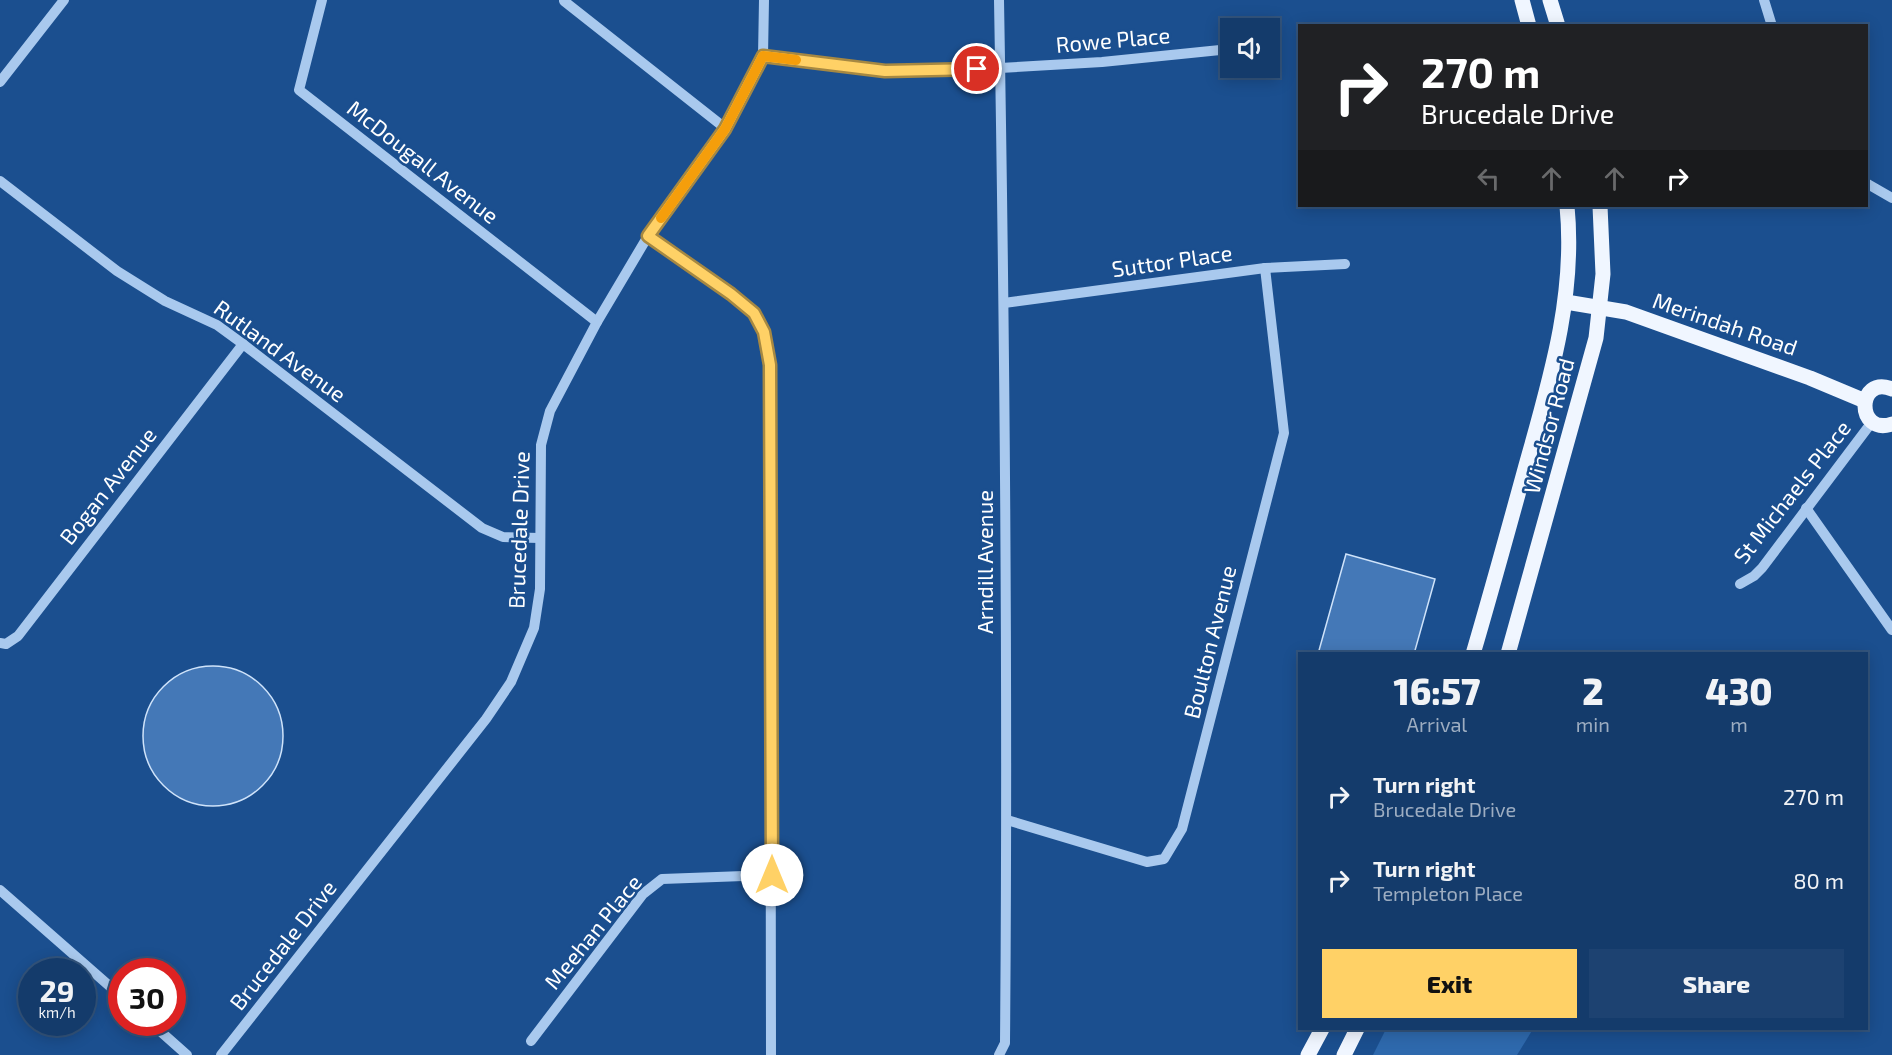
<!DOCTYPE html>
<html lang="en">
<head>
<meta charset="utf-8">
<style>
  :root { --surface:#143b6b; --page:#1d4271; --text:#f1f3f6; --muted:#9dadc1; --line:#33557e; --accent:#ffd166 }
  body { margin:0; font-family:"Exo 2",sans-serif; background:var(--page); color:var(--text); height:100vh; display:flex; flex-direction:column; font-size:22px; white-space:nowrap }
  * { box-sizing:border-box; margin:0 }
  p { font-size:20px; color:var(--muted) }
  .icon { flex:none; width:33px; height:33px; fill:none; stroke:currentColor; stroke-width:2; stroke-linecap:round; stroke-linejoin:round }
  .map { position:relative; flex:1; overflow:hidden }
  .drawer { position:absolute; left:1298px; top:652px; width:570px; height:378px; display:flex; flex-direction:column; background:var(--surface); border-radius:0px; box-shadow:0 3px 15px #0003,0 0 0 2px var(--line) }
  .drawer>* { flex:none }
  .banner { position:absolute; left:1298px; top:24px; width:570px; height:183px; border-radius:0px; box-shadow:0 3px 15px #0003,0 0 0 2px var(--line); background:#202124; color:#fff; overflow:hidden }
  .tools { position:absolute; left:1220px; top:18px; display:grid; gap:12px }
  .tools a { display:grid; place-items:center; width:60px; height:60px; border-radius:0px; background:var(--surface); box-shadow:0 3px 15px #0003,0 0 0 2px var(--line); font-size:30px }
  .speed { position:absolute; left:18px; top:958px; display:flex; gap:12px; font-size:30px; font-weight:700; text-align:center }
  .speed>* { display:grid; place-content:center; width:78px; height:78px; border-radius:50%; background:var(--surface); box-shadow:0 3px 15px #0003,0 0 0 2px var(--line); line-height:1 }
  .speed small { font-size:15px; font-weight:400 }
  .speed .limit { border:9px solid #d22; background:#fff; color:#111 }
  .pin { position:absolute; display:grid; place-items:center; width:51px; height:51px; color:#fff; margin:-26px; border:3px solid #fff; border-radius:50%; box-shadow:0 2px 6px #0007 }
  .me { position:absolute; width:66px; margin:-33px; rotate:0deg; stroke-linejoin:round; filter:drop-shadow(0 0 4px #0008) }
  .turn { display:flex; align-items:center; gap:21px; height:126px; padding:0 24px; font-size:27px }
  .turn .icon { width:78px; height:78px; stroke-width:2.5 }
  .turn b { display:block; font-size:42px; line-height:51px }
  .lanes { display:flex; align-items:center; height:57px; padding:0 24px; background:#0003; justify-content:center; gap:30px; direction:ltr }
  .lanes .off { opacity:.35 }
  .eta { display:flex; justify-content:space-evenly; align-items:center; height:102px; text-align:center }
  .eta b { font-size:36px; font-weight:800; line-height:42px }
  .action { display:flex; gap:12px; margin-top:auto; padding:12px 24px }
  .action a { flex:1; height:69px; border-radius:0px; background:var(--accent); color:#111; font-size:24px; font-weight:800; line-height:69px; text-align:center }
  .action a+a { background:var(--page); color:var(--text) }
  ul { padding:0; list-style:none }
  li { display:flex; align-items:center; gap:18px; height:84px; padding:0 24px }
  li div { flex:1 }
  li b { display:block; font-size:22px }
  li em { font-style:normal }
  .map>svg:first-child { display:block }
</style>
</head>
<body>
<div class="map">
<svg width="1892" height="1055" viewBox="0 0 1892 1055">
  <rect width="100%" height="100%" fill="#1b4f8f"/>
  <path fill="#2e69ad" d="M1386 1029H1533L1517 1055H1373Z"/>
  <g fill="#4478b7" stroke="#cfe3fa" stroke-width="1.5">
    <path d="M1346 554 1435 579 1414 654H1318Z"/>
    <circle cx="213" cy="736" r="70"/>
  </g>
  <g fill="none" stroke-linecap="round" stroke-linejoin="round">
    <g stroke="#a9c9ee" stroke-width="10">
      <path d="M322 0 299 90 597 322"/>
      <path d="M999 0C1005 347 1008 695 1005 1043L999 1055"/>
      <path d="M1764 0 1772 26"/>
      <path d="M564 1 725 128"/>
      <path d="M763 56 885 71 1000 68 1102 62 1230 49"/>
      <path d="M0 82 64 0"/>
      <path d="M0 181 117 271 165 301 217 325 243 344 482 528 503 537 540 538"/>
      <path d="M1866 183 1892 198"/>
      <path d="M648 236 731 294 754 313 764 332 770 365 771 1055"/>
      <path d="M1004 303 1265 268 1345 264"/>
      <path d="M1806 508 1892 630"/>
      <path d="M1740 584 1754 576 1762 568 1872 422"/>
      <path d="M0 643 6 644 18 636 243 344"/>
      <path d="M1007 820 1147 862 1164 859 1182 829 1284 433 1265 268"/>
      <path d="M0 890 122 997"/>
      <path d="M151 1023 187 1055"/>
      <path d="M531 1041 643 894 662 879 772 875"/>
      <path d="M221 1055 486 719 511 682 534 628 540 589 541 445 550 411 597 322 648 236 725 128 750 83 763 56 764 0"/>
    </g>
    <g stroke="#f0f6ff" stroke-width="15">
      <path d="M1522 0 1529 26"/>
      <path d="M1550 0 1558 26"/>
      <path d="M1566 302 1626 312 1810 378 1865 401"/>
      <path d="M1892 389C1856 375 1856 436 1892 424"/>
      <path d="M1473 654C1491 593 1508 531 1525 469 1549 383 1576 297 1567 206"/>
      <path d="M1508 654 1596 338 1603 274 1600 206"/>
      <path d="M1308 1055 1322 1029"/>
      <path d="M1344 1055 1357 1029"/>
    </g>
  </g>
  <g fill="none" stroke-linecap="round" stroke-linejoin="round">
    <defs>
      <path id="route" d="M772 875 770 365 764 332 754 313 731 294 648 236 725 129 763 56 885 71 977 69"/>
    </defs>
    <use href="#route" stroke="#a68842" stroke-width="15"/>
    <use href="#route" stroke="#ffd166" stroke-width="10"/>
    <path stroke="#f59e0b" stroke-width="10" d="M661 218 725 129 763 56 796 60"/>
  </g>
  <g text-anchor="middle" stroke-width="5" stroke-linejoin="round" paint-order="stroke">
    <g font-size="22" fill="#fff" stroke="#1b4f8f">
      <text transform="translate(1113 40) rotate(-5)" y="8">Rowe Place</text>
      <text transform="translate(423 162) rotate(38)" y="8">McDougall Avenue</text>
      <text transform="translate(1172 261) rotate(-8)" y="8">Suttor Place</text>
      <text transform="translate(1725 324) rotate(19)" y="8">Merindah Road</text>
      <text transform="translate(280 351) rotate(36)" y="8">Rutland Avenue</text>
      <text transform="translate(1549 426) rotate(-75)" y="8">Windsor Road</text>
      <text transform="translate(108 486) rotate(-52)" y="8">Bogan Avenue</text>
      <text transform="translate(1792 492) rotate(-52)" y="8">St Michaels Place</text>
      <text transform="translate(519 530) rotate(-88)" y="8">Brucedale Drive</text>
      <text transform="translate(985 562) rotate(-90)" y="8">Arndill Avenue</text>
      <text transform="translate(1210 642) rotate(-76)" y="8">Boulton Avenue</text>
      <text transform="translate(593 932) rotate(-51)" y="8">Meehan Place</text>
      <text transform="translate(283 945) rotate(-52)" y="8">Brucedale Drive</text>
    </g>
  </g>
</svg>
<div class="tools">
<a><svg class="icon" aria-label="sound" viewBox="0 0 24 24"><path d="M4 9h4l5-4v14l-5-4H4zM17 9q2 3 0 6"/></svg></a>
</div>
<div class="speed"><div>29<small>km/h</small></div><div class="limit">30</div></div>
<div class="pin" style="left:977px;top:69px;background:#d93025"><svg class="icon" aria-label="arrive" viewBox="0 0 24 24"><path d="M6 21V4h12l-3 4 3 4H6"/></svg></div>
<svg class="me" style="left:772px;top:875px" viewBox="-20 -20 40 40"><circle r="19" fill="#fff"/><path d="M0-13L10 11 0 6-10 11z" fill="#ffd166"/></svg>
<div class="banner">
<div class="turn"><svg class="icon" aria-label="right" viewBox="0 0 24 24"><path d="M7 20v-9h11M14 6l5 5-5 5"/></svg><div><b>270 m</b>Brucedale Drive</div></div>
<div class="lanes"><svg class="icon off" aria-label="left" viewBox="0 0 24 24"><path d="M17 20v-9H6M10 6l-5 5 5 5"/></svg><svg class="icon off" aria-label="ahead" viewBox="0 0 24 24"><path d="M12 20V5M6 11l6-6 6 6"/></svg><svg class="icon off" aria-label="ahead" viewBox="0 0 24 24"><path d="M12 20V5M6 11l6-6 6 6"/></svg><svg class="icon" aria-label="right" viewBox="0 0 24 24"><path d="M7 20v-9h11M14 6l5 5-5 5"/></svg></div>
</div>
<section class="drawer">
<div class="eta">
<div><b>16:57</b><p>Arrival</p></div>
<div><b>2</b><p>min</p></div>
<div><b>430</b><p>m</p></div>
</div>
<ul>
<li><svg class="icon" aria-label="right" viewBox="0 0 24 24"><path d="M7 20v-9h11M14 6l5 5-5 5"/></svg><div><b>Turn right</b><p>Brucedale Drive</p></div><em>270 m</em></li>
<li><svg class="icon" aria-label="right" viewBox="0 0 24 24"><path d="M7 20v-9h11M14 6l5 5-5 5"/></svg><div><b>Turn right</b><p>Templeton Place</p></div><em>80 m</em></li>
</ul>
<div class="action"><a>Exit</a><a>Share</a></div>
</section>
</div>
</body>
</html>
